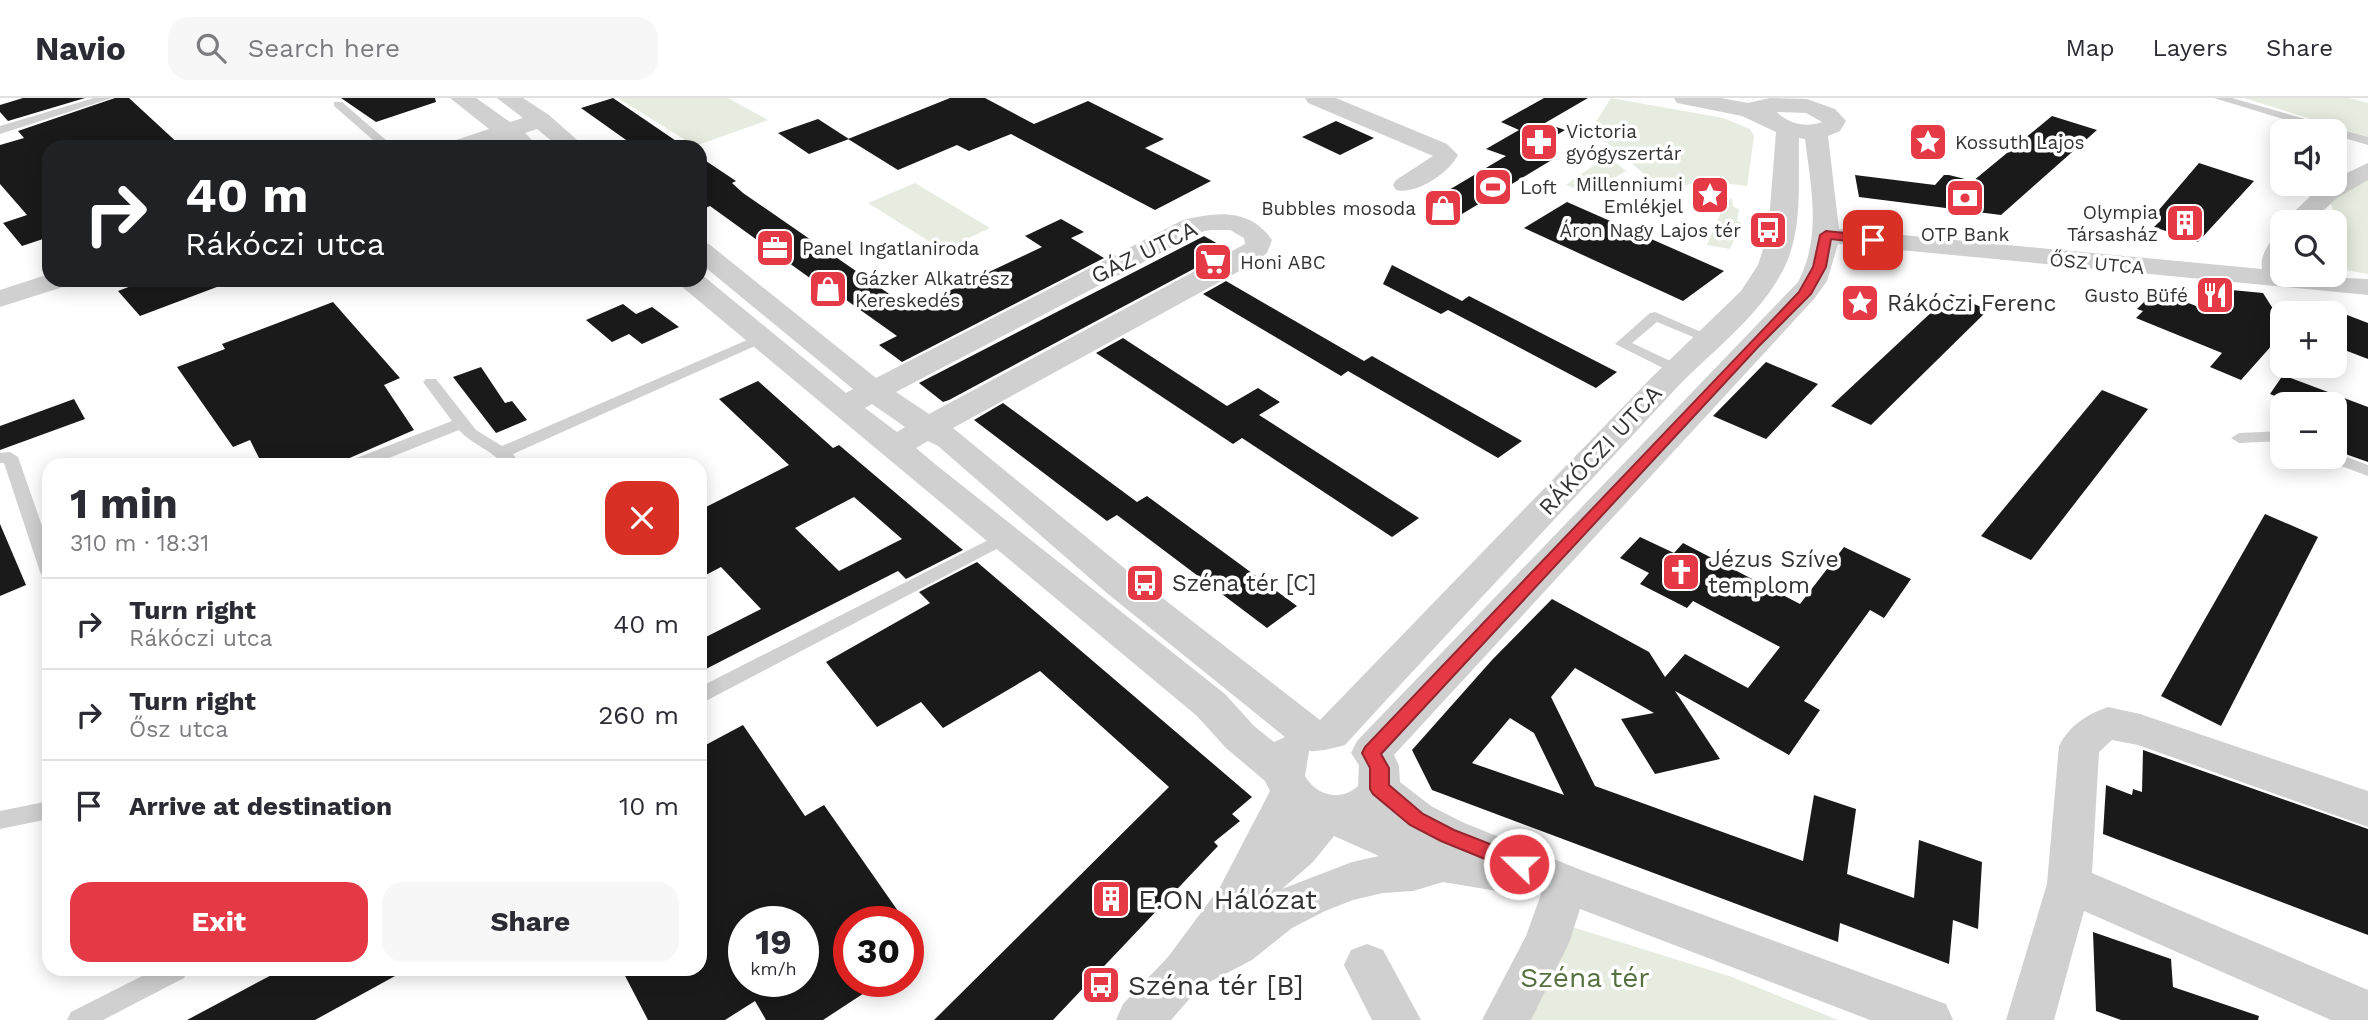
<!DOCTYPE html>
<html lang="en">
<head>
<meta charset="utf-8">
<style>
  :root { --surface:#fff; --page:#f7f7f7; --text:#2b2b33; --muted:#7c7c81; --line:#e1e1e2; --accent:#e63946 }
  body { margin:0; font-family:"Work Sans",sans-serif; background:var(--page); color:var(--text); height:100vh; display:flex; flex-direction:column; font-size:26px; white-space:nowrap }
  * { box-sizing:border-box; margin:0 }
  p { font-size:23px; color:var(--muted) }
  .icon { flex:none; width:38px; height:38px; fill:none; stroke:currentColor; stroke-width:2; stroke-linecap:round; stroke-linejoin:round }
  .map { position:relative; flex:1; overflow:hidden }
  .panel { position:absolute; left:42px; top:360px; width:665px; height:518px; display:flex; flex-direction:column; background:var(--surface); border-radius:21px; box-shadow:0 4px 18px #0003 }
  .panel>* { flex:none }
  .hud { position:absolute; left:42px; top:42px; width:665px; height:147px; border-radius:21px; box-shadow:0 4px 18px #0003; background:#202124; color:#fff; overflow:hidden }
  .tools { position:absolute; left:2270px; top:21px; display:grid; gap:14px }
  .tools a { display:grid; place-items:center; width:77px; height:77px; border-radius:14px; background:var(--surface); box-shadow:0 4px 18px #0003; font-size:35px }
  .speed { position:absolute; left:728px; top:808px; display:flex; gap:14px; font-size:35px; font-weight:700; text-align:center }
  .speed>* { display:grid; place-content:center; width:91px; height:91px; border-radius:50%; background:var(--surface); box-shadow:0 4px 18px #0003; line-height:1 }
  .speed small { font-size:18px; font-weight:400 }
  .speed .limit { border:10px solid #d22; background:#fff; color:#111 }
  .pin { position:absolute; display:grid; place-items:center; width:60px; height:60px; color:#fff; margin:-30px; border-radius:14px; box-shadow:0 4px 10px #0006 }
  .me { position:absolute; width:77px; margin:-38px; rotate:292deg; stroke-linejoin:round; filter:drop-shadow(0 0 5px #0008) }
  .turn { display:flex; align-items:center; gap:24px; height:147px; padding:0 28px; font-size:32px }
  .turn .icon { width:91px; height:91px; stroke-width:2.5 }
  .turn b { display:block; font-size:49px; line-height:60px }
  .round { display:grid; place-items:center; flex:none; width:74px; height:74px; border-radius:21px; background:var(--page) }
  .head { display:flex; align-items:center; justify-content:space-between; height:119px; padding:0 28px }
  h1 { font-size:42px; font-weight:700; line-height:52px }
  .button { display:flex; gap:14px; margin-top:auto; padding:14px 28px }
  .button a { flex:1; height:80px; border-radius:21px; background:var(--accent); color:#fff; font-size:28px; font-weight:700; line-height:80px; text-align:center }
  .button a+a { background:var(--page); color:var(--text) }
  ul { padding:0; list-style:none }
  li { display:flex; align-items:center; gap:21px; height:91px; padding:0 28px; border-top:2px solid var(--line) }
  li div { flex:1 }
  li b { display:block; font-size:26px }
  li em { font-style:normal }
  header { display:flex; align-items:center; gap:42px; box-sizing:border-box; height:98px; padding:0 35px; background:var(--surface); border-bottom:2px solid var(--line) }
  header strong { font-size:33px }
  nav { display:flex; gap:38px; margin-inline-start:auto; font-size:24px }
  .search { width:490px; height:63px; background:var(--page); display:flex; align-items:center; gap:18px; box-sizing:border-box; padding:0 24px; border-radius:21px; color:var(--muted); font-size:26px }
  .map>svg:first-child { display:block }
</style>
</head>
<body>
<header>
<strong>Navio</strong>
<div class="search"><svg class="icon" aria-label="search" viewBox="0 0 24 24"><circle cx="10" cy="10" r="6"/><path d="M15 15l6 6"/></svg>Search here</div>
<nav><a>Map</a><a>Layers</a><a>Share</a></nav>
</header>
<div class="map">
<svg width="2368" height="922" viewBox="0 0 2368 922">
  <rect width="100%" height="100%" fill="#fff"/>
  <g fill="#e6ecdf">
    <path d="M618 0H728L768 22 695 48Z"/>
    <path d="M1611 0 1723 20 1750 31 1754 38 1747 88 1706 83 1691 85 1682 90 1665 88 1650 81 1609 46 1589 35Z"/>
    <path d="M2244 0H2349L2368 5V39Z"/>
    <path d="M1607 58 1626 73 1589 95 1566 87Z"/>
    <path d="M2368 72V176L2335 170 2334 124H2321L2333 111 2327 96Z"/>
    <path d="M915 85 990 130 943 152 868 105Z"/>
    <path d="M1732 101 1733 109 1739 111 1737 123 1742 125 1730 151 1707 147 1724 107 1727 102Z"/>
    <path d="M1566 827 1732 879 1838 922H1516Z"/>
  </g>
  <g fill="#1a1a1a" fill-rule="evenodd">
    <path d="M23 0H85L8 23 0 14V7Z"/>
    <path d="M115 0H129L182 49H49V143L46 140 22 148 3 125 27 117 0 86V47L24 40 18 33Z"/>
    <path d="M341 0H435L436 4 376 24Z"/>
    <path d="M613 0 685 49H636L581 10Z"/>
    <path d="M950 0H985L1034 26 1088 3 1164 41 1145 50 1211 83 1155 112 1011 36 969 53 957 47 898 72 848 41Z"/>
    <path d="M1544 0H1588L1545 25 1565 32 1533 51 1555 60 1457 119 1427 105 1506 58 1486 51 1519 32 1501 24Z"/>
    <path d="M2052 18 2097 32 2001 117 1859 99 1855 77 1935 87 1944 77H1949L1973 83Z"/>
    <path d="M818 21 849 41 809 56 778 35Z"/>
    <path d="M1336 23 1374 40 1340 57 1302 39Z"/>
    <path d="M700 59 736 83 732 85 743 95 911 211 1042 149 1025 138 1061 121 1084 134 1071 140 1104 160 902 264 879 247 897 238 842 199 839 201 710 108 700 112Z"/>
    <path d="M2199 65 2254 83 2198 144 2154 129 2160 123 2152 120Z"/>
    <path d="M1567 104 1724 173 1683 203 1524 130Z"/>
    <path d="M1204 138 1229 152 949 302 943 304 919 285Z"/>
    <path d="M1392 167 1462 203 1469 198 1617 274 1596 290 1448 212 1441 216 1383 186Z"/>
    <path d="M147 182H230V184L140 218 118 193Z"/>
    <path d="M1226 183 1364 263 1372 258 1522 343 1498 360 1348 273 1341 278 1203 196Z"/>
    <path d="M2200 189 2263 195 2282 225V236L2241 282 2210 269 2222 255 2136 220 2143 213 2137 211 2156 192 2216 216Z"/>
    <path d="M1951 196 1988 212 1871 327 1831 308Z"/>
    <path d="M333 204 400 280 384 287 414 332 345 362 342 368H263L250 342 233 349 177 269 225 251 222 246Z"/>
    <path d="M623 206 636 216 652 209 679 229 642 246 629 236 612 244 586 222Z"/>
    <path d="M2334 212 2368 225V261L2334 248Z"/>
    <path d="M1123 240 1227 308 1258 290 1280 304 1259 317 1419 420 1392 439 1242 340 1233 346 1096 255Z"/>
    <path d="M1766 264 1818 286 1766 341 1713 318Z"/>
    <path d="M481 269 505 305 512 303 527 322 496 335 453 279Z"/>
    <path d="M2283 277 2368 309V364L2334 352V306H2296L2270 296Z"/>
    <path d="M758 283 833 350 839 347 963 452 906 481 898 473 700 574V542L761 511 721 469 700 480V412L789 367 719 301ZM854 399 902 441 839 473 795 430Z"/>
    <path d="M2102 292 2148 311 2031 462 1981 438Z"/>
    <path d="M74 301 85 321 0 352V328Z"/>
    <path d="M1003 305 1137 404 1147 398 1297 508 1267 530 1117 417 1107 423 974 322Z"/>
    <path d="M2265 416 2318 439 2221 628 2161 598Z"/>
    <path d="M0 426 26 487 0 498Z"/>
    <path d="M1640 439 1674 455 1683 445 1800 506 1844 449 1911 481 1884 520 1870 512 1804 603 1820 612 1789 657 1675 593 1720 661 1655 676 1621 621 1654 615 1575 570 1551 599 1595 688 1803 763 1814 697 1856 711 1847 776 1914 800 1919 742 1982 764 1978 831 1953 822 1949 866 1840 825 1838 844 1432 692 1412 652 1492 562 1552 501 1649 554 1665 579 1685 556 1748 590 1780 549 1693 503 1687 510 1640 486 1649 475 1620 460ZM1510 620 1534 635 1564 697 1472 665Z"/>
    <path d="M977 464 1252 699 1232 716 1240 723 1214 744 1218 748 1053 922H934L1169 689 1040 573 943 630 921 604 877 629 826 564 930 505 919 494Z"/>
    <path d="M743 627 805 718 824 707 898 813 880 824H849V884H881L823 922H766L755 903 725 922H648L622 872H700V650ZM744 824H803V884H744Z"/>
    <path d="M2143 652 2368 731V837L2103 736 2106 687 2132 697 2133 691 2142 694Z"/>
    <path d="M2093 834 2171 861 2173 889 2259 918 2258 922H2121L2096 913Z"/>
    <path d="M281 872H406L315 922H187Z"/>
  </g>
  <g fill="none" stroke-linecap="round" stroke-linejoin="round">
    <g fill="#d0d0d0" fill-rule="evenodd">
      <path d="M94 0H112L0 36V28Z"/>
      <path d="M2214 0H2232L2368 39V47L2334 37V33H2322Z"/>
      <path d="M334 4H342L394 49H381L334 8Z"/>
      <path d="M1655 214 1715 240 1713 243H1703L1657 224 1632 245 1681 268 1683 271 1681 274H1671L1615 246 1650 215Z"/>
      <path d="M761 236 766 237 768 240 766 243 513 356 521 368H504C493 352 472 347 459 332L369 368H344L346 364 452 323 423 284 426 281H436L476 332 502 348Z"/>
      <path d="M2282 333V343L2239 345 2231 340 2239 335Z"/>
      <path d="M10 354 18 359 49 448V480L43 478 40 474 4 365H0V355Z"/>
      <path d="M2334 354 2368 367V378L2328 363 2326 359H2334Z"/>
      <path d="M1004 434 1013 440 1010 444 700 606V589Z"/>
      <path d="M49 703V721L0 731V713Z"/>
      <path d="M154 872H188L184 880 103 922H67L71 914Z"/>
    </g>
    <g fill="#d0d0d0" fill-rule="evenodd">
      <path d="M450 0H476L510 24 523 20 497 0H523L549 17 585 49H559L537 31 525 35 533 43 525 49 513 48 504 42 482 49H446L450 44 489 31Z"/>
      <path d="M1305 0H1336L1447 46 1458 57C1449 75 1416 97 1396 92L1393 87 1396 82 1433 58 1308 5Z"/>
      <path d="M1674 0H1721L1748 5 1770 0 1807 1 1835 11 1846 23 1840 33 1828 38 1839 131 2262 171C2260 159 2266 150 2273 140L2282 138V177L2368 181V197L1838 146 1827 183 1814 201 1394 657 1399 668 1400 684 1431 708 1462 724 1581 772 1946 906 1953 922H1870L1580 811 1569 845 1531 922H1482L1526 838 1541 796 1519 787 1503 794 1443 784 1413 793 1383 795 1353 802 1325 813 1292 830 1252 862 1200 889 1171 922H1116L1123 906 1168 859 1220 789 1270 693 1265 683 1226 650 1197 618 681 188 677 182H700L701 176 846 295 853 291 700 165V144L709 146 876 280 1183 122C1216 114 1250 110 1272 142L1267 155 1256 164 953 330 1134 478 1320 622 1651 280 1741 193 1758 167 1768 136 1776 34 1742 18 1677 5ZM1777 14 1806 15 1822 24C1807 30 1788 26 1777 14ZM1799 40 1805 41C1811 90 1822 139 1798 184L1357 643 1351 655 1359 667 1358 688C1340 704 1317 698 1305 678L1309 653C1317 654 1336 650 1345 647 1452 530 1562 414 1670 297 1708 255 1762 219 1786 166 1803 128 1798 81 1799 40ZM1210 132H1230L1244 140 1245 146 929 316 896 294 1201 134ZM872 306 905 329 897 334 865 310ZM928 343 938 348 1108 496 1285 639 1274 644 1254 628 1225 596 935 366 916 350ZM1334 738 1379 758 1352 764 1282 791 1313 764Z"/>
      <path d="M2368 65V82L2337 100 2311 124H2283L2319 90 2334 86V81Z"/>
      <path d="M49 176V182H70L66 188 0 209V192Z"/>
      <path d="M2108 609 2140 616 2368 693V729L2138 647 2112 642 2099 654 2092 775 2368 892V922H2331L2084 813 2054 922H2006L2047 786 2059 648C2070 627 2086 617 2108 609Z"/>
      <path d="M1367 846 1383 852 1421 922H1372L1344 867 1351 852Z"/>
    </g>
  </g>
  <path fill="#e63946" stroke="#96252e" stroke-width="2" d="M1826 133 1873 138 1879 142 1873 146 1831 141 1826 169 1811 196 1758 249 1381 656 1389 670V687L1423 716 1454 732 1526 760 1529 766 1526 772 1519 775 1512 772 1441 743 1410 727 1373 696 1370 691V670L1362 655 1365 649 1799 194 1813 169 1820 137Z"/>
  <defs>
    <symbol id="pharmacy-square" viewBox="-11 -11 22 22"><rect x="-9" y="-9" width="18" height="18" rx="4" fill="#e63946" stroke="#fff"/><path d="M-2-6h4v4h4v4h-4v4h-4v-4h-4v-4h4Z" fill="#fff"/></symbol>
    <symbol id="sight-square" viewBox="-11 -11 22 22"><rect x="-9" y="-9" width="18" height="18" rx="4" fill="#e63946" stroke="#fff"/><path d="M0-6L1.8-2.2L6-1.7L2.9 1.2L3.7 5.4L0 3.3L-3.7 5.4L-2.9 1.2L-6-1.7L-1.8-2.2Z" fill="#fff"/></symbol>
    <symbol id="stadium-square" viewBox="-11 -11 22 22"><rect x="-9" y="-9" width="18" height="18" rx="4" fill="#e63946" stroke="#fff"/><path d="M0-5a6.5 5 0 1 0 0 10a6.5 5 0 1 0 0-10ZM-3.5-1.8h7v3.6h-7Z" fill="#fff"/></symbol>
    <symbol id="bank-square" viewBox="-11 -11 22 22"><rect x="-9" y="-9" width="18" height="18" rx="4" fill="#e63946" stroke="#fff"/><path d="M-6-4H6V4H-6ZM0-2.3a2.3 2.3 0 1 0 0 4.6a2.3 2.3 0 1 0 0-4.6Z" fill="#fff"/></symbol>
    <symbol id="shop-square" viewBox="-11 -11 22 22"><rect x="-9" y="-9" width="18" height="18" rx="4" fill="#e63946" stroke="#fff"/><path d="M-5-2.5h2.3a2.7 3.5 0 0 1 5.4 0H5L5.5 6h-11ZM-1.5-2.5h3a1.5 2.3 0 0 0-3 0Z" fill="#fff"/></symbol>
    <symbol id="building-square" viewBox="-11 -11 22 22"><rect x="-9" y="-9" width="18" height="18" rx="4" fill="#e63946" stroke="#fff"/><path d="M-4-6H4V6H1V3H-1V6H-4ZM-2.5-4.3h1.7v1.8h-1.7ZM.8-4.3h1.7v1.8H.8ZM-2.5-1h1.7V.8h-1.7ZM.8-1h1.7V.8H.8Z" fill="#fff"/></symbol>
    <symbol id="bus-square" viewBox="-11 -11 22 22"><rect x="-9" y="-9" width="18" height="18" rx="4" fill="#e63946" stroke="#fff"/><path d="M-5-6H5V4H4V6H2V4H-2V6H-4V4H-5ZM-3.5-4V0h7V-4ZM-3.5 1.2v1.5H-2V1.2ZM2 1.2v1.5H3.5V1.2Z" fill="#fff"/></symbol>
    <symbol id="office-square" viewBox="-11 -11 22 22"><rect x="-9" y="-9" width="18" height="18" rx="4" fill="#e63946" stroke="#fff"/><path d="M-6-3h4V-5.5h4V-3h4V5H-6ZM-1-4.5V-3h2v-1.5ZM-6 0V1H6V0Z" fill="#fff"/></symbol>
    <symbol id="supermarket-square" viewBox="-11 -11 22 22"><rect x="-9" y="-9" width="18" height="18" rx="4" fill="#e63946" stroke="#fff"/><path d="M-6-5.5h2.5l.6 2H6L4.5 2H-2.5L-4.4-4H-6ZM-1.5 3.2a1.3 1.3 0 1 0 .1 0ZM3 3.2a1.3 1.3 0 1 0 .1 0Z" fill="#fff"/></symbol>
    <symbol id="restaurant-square" viewBox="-11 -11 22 22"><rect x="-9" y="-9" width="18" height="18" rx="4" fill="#e63946" stroke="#fff"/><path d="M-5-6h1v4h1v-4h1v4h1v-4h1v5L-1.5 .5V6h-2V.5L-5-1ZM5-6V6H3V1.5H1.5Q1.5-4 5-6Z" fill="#fff"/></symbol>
    <symbol id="church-square" viewBox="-11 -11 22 22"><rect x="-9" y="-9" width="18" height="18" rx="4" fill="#e63946" stroke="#fff"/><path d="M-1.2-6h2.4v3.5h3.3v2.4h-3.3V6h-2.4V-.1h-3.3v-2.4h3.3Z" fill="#fff"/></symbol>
  </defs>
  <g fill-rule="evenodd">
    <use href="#pharmacy-square" x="1517" y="22" width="44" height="44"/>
    <use href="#sight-square" x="1906" y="22" width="44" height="44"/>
    <use href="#stadium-square" x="1471" y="67" width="44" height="44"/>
    <use href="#sight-square" x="1688" y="75" width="44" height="44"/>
    <use href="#bank-square" x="1943" y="78" width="44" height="44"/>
    <use href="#shop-square" x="1421" y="88" width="44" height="44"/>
    <use href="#building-square" x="2163" y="103" width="44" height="44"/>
    <use href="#bus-square" x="1746" y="110" width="44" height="44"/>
    <use href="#office-square" x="753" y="128" width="44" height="44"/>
    <use href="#supermarket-square" x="1191" y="142" width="44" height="44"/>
    <use href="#shop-square" x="806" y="169" width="44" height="44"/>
    <use href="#restaurant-square" x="2193" y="175" width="44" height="44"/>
    <use href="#sight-square" x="1838" y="183" width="44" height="44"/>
    <use href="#church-square" x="1659" y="452" width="44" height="44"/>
    <use href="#bus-square" x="1123" y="463" width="44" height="44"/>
    <use href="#building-square" x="1089" y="779" width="44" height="44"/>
    <use href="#bus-square" x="1079" y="865" width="44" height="44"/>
  </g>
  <g text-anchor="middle" stroke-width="7" stroke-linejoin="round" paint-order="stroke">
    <g font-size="19" fill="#333" stroke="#fff" text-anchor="start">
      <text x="1566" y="40">Victoria<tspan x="1566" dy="22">gyógyszertár</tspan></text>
      <text x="1955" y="51">Kossuth Lajos</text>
      <text x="1683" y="93" text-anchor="end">Millenniumi<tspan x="1683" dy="22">Emlékjel</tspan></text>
      <text x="1520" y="96">Loft</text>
      <text x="1416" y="117" text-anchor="end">Bubbles mosoda</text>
      <text x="2158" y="121" text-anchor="end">Olympia<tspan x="2158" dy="22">Társasház</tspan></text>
      <text x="1741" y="139" text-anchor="end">Áron Nagy Lajos tér</text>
      <text x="1965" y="143" text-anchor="middle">OTP Bank</text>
      <text x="802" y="157">Panel Ingatlaniroda</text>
      <text x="1240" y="171">Honi ABC</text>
      <text x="855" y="187">Gázker Alkatrész<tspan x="855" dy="22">Kereskedés</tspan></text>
      <text x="2188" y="204" text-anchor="end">Gusto Büfé</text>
    </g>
    <g font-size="19" fill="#333" stroke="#fff">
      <text transform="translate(2097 165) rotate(5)" y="7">ŐSZ UTCA</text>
    </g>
    <g font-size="23" fill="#333" stroke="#fff">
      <text transform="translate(1144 154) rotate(-26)" y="8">GÁZ UTCA</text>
      <text transform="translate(1600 352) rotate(-47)" y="8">RÁKÓCZI UTCA</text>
    </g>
    <g font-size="23" fill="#333" stroke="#fff" text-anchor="start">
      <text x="1887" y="213">Rákóczi Ferenc</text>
      <text x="1708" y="469">Jézus Szíve<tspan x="1708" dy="26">templom</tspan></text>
      <text x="1172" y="493">Széna tér [C]</text>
    </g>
    <g font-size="28" fill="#333" stroke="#fff" text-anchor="start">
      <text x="1138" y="811">E.ON Hálózat</text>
      <text x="1128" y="897">Széna tér [B]</text>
    </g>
    <g font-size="28" fill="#56703f" stroke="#fff">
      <text x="1585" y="889">Széna tér</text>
    </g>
  </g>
</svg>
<div class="tools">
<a><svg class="icon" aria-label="sound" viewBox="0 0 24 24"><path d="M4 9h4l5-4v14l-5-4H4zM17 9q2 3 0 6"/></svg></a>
<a><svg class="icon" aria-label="search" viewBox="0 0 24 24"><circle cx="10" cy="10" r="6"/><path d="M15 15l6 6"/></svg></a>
<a>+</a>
<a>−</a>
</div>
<div class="speed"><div>19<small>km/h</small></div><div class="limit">30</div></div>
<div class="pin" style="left:1873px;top:142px;background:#d93025"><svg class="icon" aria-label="arrive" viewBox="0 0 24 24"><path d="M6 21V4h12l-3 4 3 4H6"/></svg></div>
<svg class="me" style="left:1519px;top:766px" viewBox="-20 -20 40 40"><circle r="17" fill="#e63946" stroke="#fff" stroke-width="3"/><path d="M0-11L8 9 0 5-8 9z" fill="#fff"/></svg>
<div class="hud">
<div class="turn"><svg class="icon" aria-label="right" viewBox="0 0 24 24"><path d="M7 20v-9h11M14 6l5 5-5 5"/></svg><div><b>40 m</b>Rákóczi utca</div></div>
</div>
<section class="panel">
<div class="head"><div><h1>1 min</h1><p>310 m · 18:31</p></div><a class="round" style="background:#d93025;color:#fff"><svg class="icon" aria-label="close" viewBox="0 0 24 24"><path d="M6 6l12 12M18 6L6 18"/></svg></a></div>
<ul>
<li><svg class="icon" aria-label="right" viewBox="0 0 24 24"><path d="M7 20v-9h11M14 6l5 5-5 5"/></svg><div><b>Turn right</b><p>Rákóczi utca</p></div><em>40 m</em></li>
<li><svg class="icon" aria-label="right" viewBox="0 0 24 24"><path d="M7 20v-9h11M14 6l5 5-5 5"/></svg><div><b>Turn right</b><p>Ősz utca</p></div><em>260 m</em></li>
<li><svg class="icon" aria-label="arrive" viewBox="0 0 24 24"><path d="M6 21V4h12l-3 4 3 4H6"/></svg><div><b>Arrive at destination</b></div><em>10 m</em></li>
</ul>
<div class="button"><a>Exit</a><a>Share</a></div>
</section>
</div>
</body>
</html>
